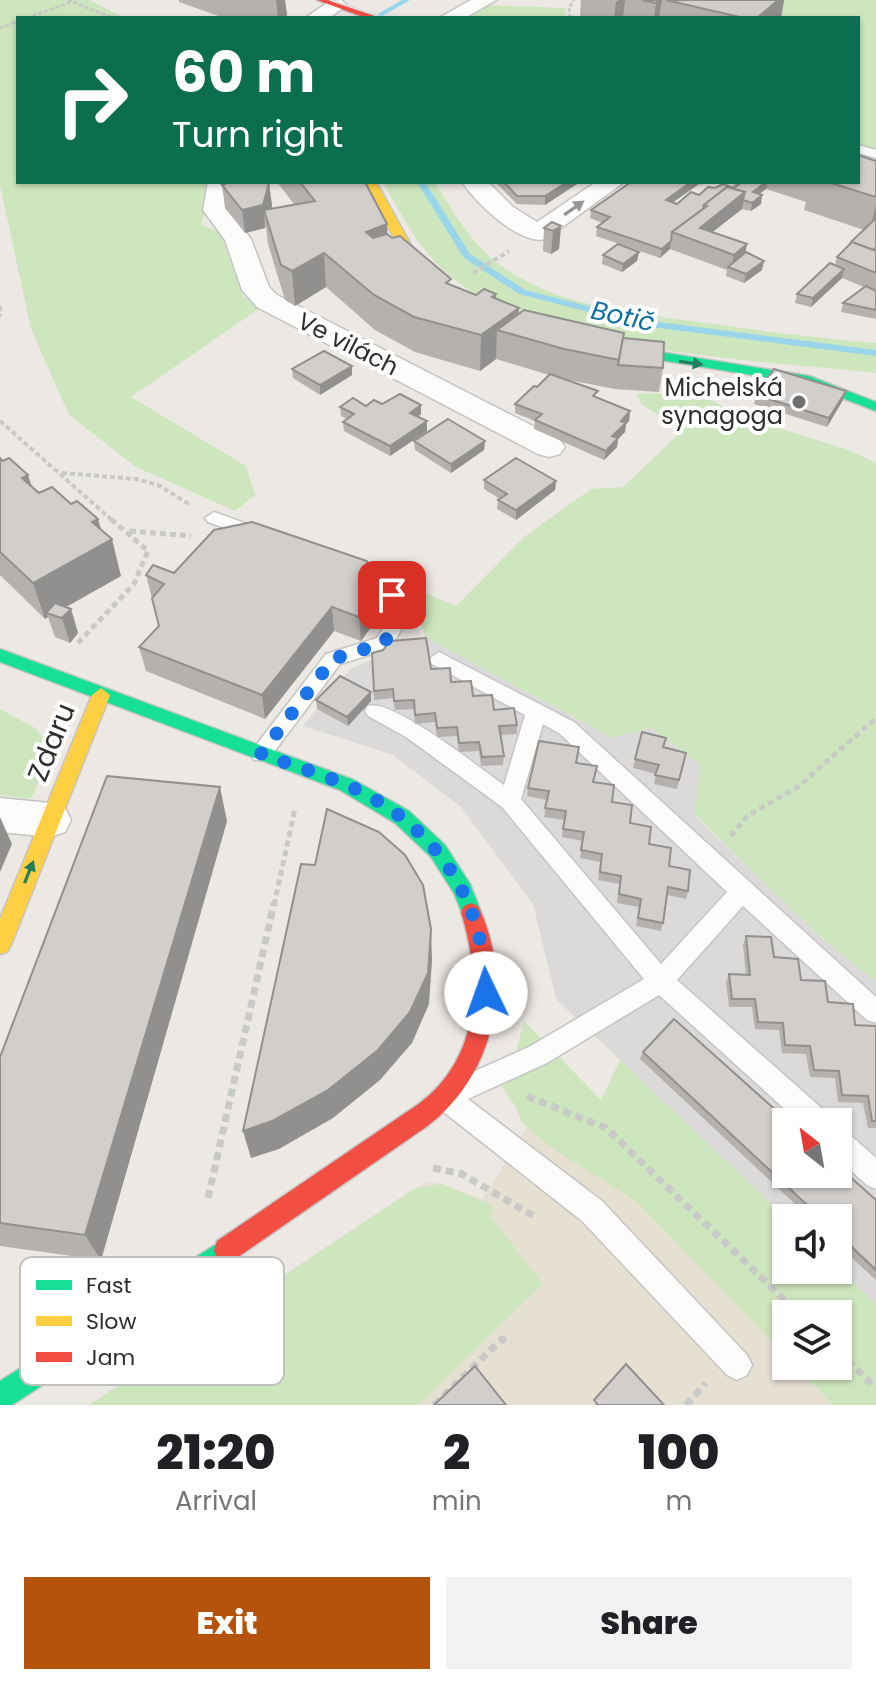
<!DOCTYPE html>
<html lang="en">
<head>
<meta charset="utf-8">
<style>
  :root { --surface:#fff; --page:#f2f2f2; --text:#202124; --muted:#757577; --accent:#b45309 }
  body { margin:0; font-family:Poppins,sans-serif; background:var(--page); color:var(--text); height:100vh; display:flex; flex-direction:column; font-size:30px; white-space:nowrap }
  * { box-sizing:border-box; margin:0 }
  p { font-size:26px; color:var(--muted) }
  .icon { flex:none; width:44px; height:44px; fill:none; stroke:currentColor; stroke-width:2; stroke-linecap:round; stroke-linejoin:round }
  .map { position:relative; height:1405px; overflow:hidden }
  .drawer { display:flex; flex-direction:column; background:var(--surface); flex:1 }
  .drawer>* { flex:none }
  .hud { position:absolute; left:16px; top:16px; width:844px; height:168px; border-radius:0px; box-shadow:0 2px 6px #0004; background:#0b6e4f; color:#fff; overflow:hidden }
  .needle { width:52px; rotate:329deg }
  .fabs { position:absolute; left:772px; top:1108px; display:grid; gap:16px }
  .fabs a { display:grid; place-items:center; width:80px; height:80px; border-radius:0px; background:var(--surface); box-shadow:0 2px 6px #0004; font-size:40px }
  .pin { position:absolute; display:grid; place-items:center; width:68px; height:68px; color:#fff; margin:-34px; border-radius:16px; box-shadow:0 4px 12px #0006 }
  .me { position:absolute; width:88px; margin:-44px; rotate:357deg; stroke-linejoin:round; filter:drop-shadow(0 0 6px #0008) }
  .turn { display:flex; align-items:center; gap:28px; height:168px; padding:0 24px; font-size:36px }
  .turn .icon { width:104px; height:104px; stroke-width:2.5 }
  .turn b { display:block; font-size:56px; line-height:68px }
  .eta { display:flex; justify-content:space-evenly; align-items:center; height:136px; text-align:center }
  .eta b { font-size:48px; font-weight:800; line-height:56px }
  .cta { display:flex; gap:16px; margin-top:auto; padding:16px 24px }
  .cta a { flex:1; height:92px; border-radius:0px; background:var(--accent); color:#fff; font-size:32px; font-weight:800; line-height:92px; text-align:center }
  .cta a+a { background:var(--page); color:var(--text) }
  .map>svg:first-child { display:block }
</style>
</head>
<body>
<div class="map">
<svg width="876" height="1405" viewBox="0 0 876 1405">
  <rect width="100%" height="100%" fill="#ece8e4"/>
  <path fill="#dcd9db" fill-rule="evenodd" d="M425 637 612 738 651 728 701 765 695 816 819 936 876 982V1304L838 1268V1218H786L556 999 533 904 461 807 393 755 303 726 350 669ZM786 1122H838V1174H786Z"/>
  <path fill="#e6e0d3" d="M602 1101 810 1314H786V1366H838V1342L876 1381V1405H89L416 1188 428 1182 442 1184 482 1199 527 1128Z"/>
  <g fill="#cee6be">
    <path d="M0 0H89L125 18H18V182H212L210 201 201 224 220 233 243 296 260 308 131 397 246 466 255 495 235 511 136 467 69 415 31 329 0 185Z"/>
    <path d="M745 0H876V150L858 145V18H779Z"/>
    <path d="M487 5 565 8 566 18H460Z"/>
    <path d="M383 182H435C454 214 472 245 503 267 560 307 634 313 700 322 759 331 817 338 876 343V373C759 360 539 352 449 275 419 250 402 216 383 182Z"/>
    <path d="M636 393 703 395 739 416 849 450 876 463V982L819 936 695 815 700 765 651 728 612 738 425 637 410 587 456 606 524 537 591 489 623 487 683 430 641 404Z"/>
    <path d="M0 709 35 728 48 742 47 761 31 799 0 795Z"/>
    <path d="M524 1021 601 1100 620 1060 786 1218V1270L838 1268 876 1304V1405H833L795 1366H838V1314H786V1356L637 1202 552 1148 522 1123 516 1107 497 1080 515 1056Z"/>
    <path d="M442 1184 494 1206 490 1216 543 1284 418 1405H89L415 1188Z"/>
  </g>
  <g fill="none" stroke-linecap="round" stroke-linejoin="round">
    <g fill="#99d6ec" fill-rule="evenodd">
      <path d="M402 0H410L379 18H371Z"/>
      <path d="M417 182H425L470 254 525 290 643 320 876 350V356L643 326 519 294 464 258Z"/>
    </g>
    <defs>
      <g id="lane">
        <path d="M858 145 876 150V158L858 153Z"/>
        <path d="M214 512 264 530 267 534 258 540 208 522 205 518Z"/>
        <path d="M349 559 389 572 410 614 391 648 340 664 268 760H254L251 754 254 748 326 654 377 638 392 614 376 580 343 569 340 565 343 561Z"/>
        <path d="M439 652 574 722 876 997V1023L867 1020 743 906 677 980 827 1113 831 1122H799L659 995 547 1063 468 1099 602 1201 747 1355 752 1365 747 1375 737 1380 727 1375 582 1221 436 1106 432 1097 436 1088 529 1047 644 979 502 807 406 737 368 716 365 711 368 706C392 698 481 769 504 785L525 715 432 664 429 659ZM543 724 560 734 727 892 661 964 521 799Z"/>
        <path d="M838 1128 847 1132 876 1158V1189L867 1185 838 1159Z"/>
      </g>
      <g id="street">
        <path d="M341 0 347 5 329 18H305L330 1Z"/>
        <path d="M471 0H496L465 18H439Z"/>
        <path d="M208 182H232L229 210 251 239 269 287 277 295 560 440 565 447 560 454 549 457 538 454 257 307 242 290 225 240 203 210Z"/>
        <path d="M462 182H488L513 207 537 222 596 182H624L546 239C520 246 476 203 462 182Z"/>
        <path d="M0 798 50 803 65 808 71 820 65 832 50 837 0 832Z"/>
      </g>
      <g id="fast">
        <path d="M604 343 809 376 876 402V411L806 384 599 350 597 347Z"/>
        <path d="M0 649 354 780 409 811 445 845 470 884 481 912 478 918 471 921 464 918 454 893 431 857 395 823 340 790 0 662Z"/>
        <path d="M226 1238 235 1241 238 1250 235 1259 12 1405H0V1381Z"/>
      </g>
      <g id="slow">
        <path d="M364 182H376L417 256 443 277V283C412 286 378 206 364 182Z"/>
        <path d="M101 688 110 695 11 945 7 952 0 954V919L92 695Z"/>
      </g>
      <g id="jam">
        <path d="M317 0H331L380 18H366Z"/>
        <path d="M471 903 478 906C515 982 494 1077 426 1127L235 1259 226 1262 217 1259 214 1250 217 1241 420 1103C481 1056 482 980 461 912L464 906Z"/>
      </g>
    </defs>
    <use href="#lane" stroke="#c5c4c5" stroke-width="3"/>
    <use href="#street" stroke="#c5c4c5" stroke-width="3"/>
    <use href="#fast" stroke="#c5c4c5" stroke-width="3"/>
    <use href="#slow" stroke="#c5c4c5" stroke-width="3"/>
    <use href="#jam" stroke="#c5c4c5" stroke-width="3"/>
    <g stroke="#c9c9c8" stroke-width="3" stroke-dasharray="4 2" stroke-linecap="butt">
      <path d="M68 0 113 18"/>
      <path d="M27 18 71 2"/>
      <path d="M570 18 569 8 574 0"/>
      <path d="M0 28 18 21"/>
    </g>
    <g stroke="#c9c9c8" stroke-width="4" stroke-dasharray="5 3" stroke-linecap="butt">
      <path d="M473 273 509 251"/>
      <path d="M0 306V317"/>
      <path d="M0 421 113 521"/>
      <path d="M62 473 136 479 158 485 189 504"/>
    </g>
    <g stroke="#c9c9c8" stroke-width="5" stroke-dasharray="6 4" stroke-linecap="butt">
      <path d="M130 531 191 536"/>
      <path d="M78 643 134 584 148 551 111 519"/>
      <path d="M731 836 747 816 799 786 876 718"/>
      <path d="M274 905 295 809"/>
    </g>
    <g stroke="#c9c9c8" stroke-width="7" stroke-dasharray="8 5" stroke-linecap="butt">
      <path d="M527 1096 606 1128 799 1314"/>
      <path d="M433 1168 462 1174 534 1216"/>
      <path d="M208 1198 274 903"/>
      <path d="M838 1351 876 1388"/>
      <path d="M434 1405 502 1339 511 1343"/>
      <path d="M686 1405 706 1383"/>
    </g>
    <use href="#lane" fill="#fcfcfb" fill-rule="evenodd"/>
    <use href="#street" fill="#fcfcfb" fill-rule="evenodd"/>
    <use href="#fast" fill="#16e098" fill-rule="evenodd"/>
    <use href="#slow" fill="#ffcf43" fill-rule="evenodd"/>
    <use href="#jam" fill="#f24e42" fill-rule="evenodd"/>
    <path stroke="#dfdfe1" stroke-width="2" d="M330 0 385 18"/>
  </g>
  <g fill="#b4b1af">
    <path d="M179 0H285L287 15 284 18H224L179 2Z"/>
    <path d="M581 0H784L781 18H580Z"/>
    <path d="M876 161V319L841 312 843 303 864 287 842 278 811 307 795 303 797 294 835 265 837 257 864 230 804 210 806 202 766 189 759 194 761 204 751 211 742 209 712 232 746 252 762 270 744 283 726 276 727 270 670 249 660 258 596 236 597 227 602 223 590 218 591 210 631 182H705L701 185 699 184 673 202 677 204 715 188H733L734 182H858Z"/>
    <path d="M224 182 269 183 272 206 271 209 294 204 277 182H365L387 224V234L451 285 476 295 496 294 495 298 518 314 623 338 663 368 659 392 615 389 564 379 597 398 630 411 629 421 626 424 625 432 618 439 617 447 604 460 534 429 535 421 515 413V404L537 387 549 375 496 359 480 371 415 352 375 330 326 287 295 306 285 300 268 244 266 226 265 228 245 233 225 208 222 185 224 184Z"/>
    <path d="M495 182H580L545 205 517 204Z"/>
    <path d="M561 226 559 249 551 254 543 251 544 228Z"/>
    <path d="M639 252 637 261 622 272 602 264 603 255Z"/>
    <path d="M352 366V375L320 395 293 378 292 369Z"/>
    <path d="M756 395 843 400 827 427 754 404Z"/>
    <path d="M382 404 421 405V414L418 417 427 431 390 456 344 431 343 422 347 419 341 416 340 407Z"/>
    <path d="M414 441H485L484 450 451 473 415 450Z"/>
    <path d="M0 458 39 493 101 530 121 576 65 607 71 609 78 633 70 643 55 637 48 617 45 619 0 575Z"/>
    <path d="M484 480 556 481 555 490 516 520 497 509 498 500 500 499 484 489Z"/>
    <path d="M174 573 381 613 361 641 334 631 265 719 146 671 139 647 159 626 146 575Z"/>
    <path d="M372 653 431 669 517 725V734L500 735 504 756 503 765 481 766 479 751 459 752 457 736 437 737 435 722 415 724 414 709 395 710 393 698 374 700Z"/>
    <path d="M371 692V701L348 726 317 709 316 700Z"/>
    <path d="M642 732 664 747 679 780 677 789 654 784 656 774 633 768Z"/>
    <path d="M576 763 669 866 688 891 686 899 667 895 661 931 636 926 639 907 617 903 619 884 598 880 600 862 580 858 583 841 562 837 564 820 544 817 547 800 527 796 528 788Z"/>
    <path d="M227 821 101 1260 0 1246V1057Z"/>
    <path d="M746 936 774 957 855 1025 876 1026V1128H868L863 1103 838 1102 835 1078 810 1077 806 1054 782 1053 779 1030 755 1029 752 1007H729L726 982 729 974 746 975 743 945Z"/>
    <path d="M643 1052 876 1200V1280L838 1245V1218H810L640 1059Z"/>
  </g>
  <g fill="#92908e">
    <path d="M276 0H285L287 15 284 18H278Z"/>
    <path d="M619 0H625L623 18H614L616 2Z"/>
    <path d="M660 0H662L659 18H654L656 3Z"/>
    <path d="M778 0H784L781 18H757Z"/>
    <path d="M567 182H580L545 205V196Z"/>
    <path d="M691 182H699V184L665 208 666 200Z"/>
    <path d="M766 182H768L766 189 751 200 753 192Z"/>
    <path d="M269 183 272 206 267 221 264 210 265 228 245 233 242 210Z"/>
    <path d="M745 192 742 209 700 242V228Z"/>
    <path d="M762 195 761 204 751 211 752 203Z"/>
    <path d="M876 205V224L869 232Z"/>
    <path d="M387 224 388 258 366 232Z"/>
    <path d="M561 226 559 249 551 254 553 231Z"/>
    <path d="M671 241 670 249 660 258 662 249Z"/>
    <path d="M747 244 744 261 731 268 734 255Z"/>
    <path d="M639 252 637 261 622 272 623 264Z"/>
    <path d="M324 253 326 287 295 306 292 271Z"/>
    <path d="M764 261 762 270 744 283 746 274Z"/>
    <path d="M844 269 842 278 811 307 813 298Z"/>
    <path d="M496 294 494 326 519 308 517 336 497 330 496 359 480 371 481 335 492 297Z"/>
    <path d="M352 366V375L320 395V385Z"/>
    <path d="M846 391 843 400 827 427 829 418Z"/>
    <path d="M421 405V414L411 422 410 413Z"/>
    <path d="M630 411 629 421 626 424 625 432 618 439 617 447 604 460 606 451 612 436 621 421Z"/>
    <path d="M427 421V431L390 456V446Z"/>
    <path d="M485 441 484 450 451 473V464Z"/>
    <path d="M28 475 40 511 22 478Z"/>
    <path d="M556 481 555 490 516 520V510Z"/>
    <path d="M98 519 105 543 112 539 121 576 52 615 46 613 48 617 45 619 33 583 92 522Z"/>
    <path d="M380 589 381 613 361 641 359 617Z"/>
    <path d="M332 607 334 631 265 719 262 695Z"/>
    <path d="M71 609 78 633 70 643 62 618Z"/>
    <path d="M371 692V701L348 726 347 717Z"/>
    <path d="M220 787 227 821 101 1260 85 1235Z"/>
    <path d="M0 817 12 844 0 872Z"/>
    <path d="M431 929 432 961 429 1004 412 1043 380 1080 333 1118 279 1149 251 1158 243 1131Z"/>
  </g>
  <g fill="#d1cecb" stroke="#92908e" stroke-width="2">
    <path d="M642 0H660L656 3Z"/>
    <path d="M666 0H778L757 18H744Z"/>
    <path d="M858 155 876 161V197L828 182H858Z"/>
    <path d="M224 182H266L269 183 263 205 242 210 222 185 225 184Z"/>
    <path d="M300 182H365L387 224 366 232 373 238 387 234 392 238 400 236 451 279 446 283 476 295 484 289 496 294 492 297 519 308 481 335 414 317 374 295 324 253 292 271 281 265 264 210 315 201Z"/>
    <path d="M504 182H567L545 196H517Z"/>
    <path d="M631 182H691L666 200 677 204 691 192 699 195 708 187 715 188 723 184 734 188 742 182H766L753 192 762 195 752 203 743 200 745 192 727 187 704 205 703 209 672 232 671 241 662 249 597 227 610 217 591 210Z"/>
    <path d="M727 187 745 192 700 228 747 244 734 255 672 232 707 206 704 205Z"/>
    <path d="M876 218V247L874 250 851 242Z"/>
    <path d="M552 222 561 226 553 231 544 228Z"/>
    <path d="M852 242 876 251V273L837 257Z"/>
    <path d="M618 244 639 252 623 264 603 255Z"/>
    <path d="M746 252 764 261 746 274 728 267Z"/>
    <path d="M830 263 844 269 813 298 797 294Z"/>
    <path d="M866 286 876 291V310L843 303Z"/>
    <path d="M524 310 624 333 619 360 564 349 497 330Z"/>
    <path d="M623 338 664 342 663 368 618 365Z"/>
    <path d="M324 351 352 366 320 385 292 369Z"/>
    <path d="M774 369 846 391 829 418 756 395Z"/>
    <path d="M550 374 598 391 593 396 630 411 621 421 626 423 612 436 618 438 606 451 535 420 542 414 515 404 534 386 537 387Z"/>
    <path d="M400 394 421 405 410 413 427 421 390 446 343 422 354 414 340 407 353 398 366 406 374 400 382 404Z"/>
    <path d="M448 419 485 441 451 464 414 441Z"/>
    <path d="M0 458 3 461 9 458 28 475 22 478 39 493 52 487 71 504 77 501 98 519 92 522 112 539 33 583 0 552Z"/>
    <path d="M516 458 556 481 516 510 498 500 507 494 484 480Z"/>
    <path d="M252 522 367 561 380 589 359 617 332 607 262 695 139 647 159 626 152 598 164 584 146 575 153 565 174 573 214 530Z"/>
    <path d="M55 603 71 609 62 618 46 613Z"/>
    <path d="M426 638 431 669 450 668 451 682 471 681 473 696 492 695 494 710 514 708 517 725 499 726 504 756 482 757 479 742 459 743 457 727 437 728 435 713 415 715 414 700 394 701 393 689 374 691 372 653 383 650 390 641Z"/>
    <path d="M340 676 371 692 347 717 316 700Z"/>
    <path d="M642 732 666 738 663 747 686 753 679 780 655 775 659 765 635 759Z"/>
    <path d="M539 741 579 747 576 763 597 766 593 782 614 785 612 802 632 805 630 823 651 827 649 844 671 848 669 866 690 870 688 891 668 887 663 923 638 918 641 899 619 894 621 876 600 872 602 854 581 850 584 832 563 829 566 811 545 808 549 791 528 788Z"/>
    <path d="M107 776 220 787 85 1235 0 1223V1057Z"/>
    <path d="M327 809 379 832 405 855 423 885 431 929 428 973 410 1012 378 1050 328 1090 272 1121 243 1131 301 864 315 865Z"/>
    <path d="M746 936 771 937 774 957 798 959 801 980 825 981 828 1002 853 1004 855 1025 876 1026V1121H872L868 1096 842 1095 839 1071 814 1070 810 1046 785 1045 783 1023 758 1022 755 999H732L729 974 750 975Z"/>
    <path d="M674 1019 789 1122H786V1174H838V1166L876 1200V1270L838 1234V1218H821L643 1052Z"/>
    <path d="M626 1364 664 1405H598L594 1400Z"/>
    <path d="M475 1366 506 1405H434Z"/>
  </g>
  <defs><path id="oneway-solid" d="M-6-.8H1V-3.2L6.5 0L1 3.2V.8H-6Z" transform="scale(2)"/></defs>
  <use fill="#959594" href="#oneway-solid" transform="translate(574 208) rotate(-35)"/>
  <g fill="#237e5e">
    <use href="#oneway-solid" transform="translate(691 363) rotate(8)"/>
    <use href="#oneway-solid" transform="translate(29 872) rotate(-68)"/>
  </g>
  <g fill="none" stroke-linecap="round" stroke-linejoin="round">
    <path stroke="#1a73e8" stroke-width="14" stroke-dasharray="0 25.2" d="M392 595 401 614 384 643 333 659 261 754C299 768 341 779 376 800 447 842 485 911 486 993"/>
  </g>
  <circle fill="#706f6e" stroke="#fff" stroke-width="3" cx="799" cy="402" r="8"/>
  <g text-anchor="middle" stroke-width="8" stroke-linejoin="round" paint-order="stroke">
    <g font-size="24" fill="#2e2e2e" stroke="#fff">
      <text transform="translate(348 344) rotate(27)" y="8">Ve vilách</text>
    </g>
    <g font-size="24" fill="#2e2e2e" stroke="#fff" text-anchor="end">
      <text x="783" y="396">Michelská<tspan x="783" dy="28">synagoga</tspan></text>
    </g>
    <g font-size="26" font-style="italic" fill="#0d6fa3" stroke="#fff">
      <text transform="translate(623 316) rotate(12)" y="9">Botič</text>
    </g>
    <g font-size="28" fill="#2e2e2e" stroke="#fff">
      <text transform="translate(51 742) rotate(-68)" y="10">Zdaru</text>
    </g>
  </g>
  <rect x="20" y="1257" width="264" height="128" rx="12" fill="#fff" stroke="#c0c0c0" stroke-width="2"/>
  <rect x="36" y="1280" width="36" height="10" fill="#16e098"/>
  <rect x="36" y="1316" width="36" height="10" fill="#ffcf43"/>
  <rect x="36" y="1352" width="36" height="10" fill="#f24e42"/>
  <g font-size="22" fill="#2e2e2e">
    <text x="86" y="1293">Fast</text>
    <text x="86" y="1329">Slow</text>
    <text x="86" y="1365">Jam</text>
  </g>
</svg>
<div class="fabs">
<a><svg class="needle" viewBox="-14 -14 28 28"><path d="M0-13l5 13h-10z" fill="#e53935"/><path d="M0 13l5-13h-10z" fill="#757577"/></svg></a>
<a><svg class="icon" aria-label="sound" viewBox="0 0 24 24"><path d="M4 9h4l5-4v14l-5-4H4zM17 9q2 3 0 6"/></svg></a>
<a><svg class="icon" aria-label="layers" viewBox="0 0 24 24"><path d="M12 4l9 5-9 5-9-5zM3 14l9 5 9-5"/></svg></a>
</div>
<div class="pin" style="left:392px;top:595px;background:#d93025"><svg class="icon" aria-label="arrive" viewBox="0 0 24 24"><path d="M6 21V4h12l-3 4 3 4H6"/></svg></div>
<svg class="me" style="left:486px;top:993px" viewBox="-20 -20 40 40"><circle r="19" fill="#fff"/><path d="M0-13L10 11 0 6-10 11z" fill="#1a73e8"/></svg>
<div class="hud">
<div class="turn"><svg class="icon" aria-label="right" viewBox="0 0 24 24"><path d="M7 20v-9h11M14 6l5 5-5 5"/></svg><div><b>60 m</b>Turn right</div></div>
</div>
</div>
<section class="drawer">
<div class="eta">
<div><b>21:20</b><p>Arrival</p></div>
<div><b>2</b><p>min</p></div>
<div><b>100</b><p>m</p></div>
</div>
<div class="cta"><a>Exit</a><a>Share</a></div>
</section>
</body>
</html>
